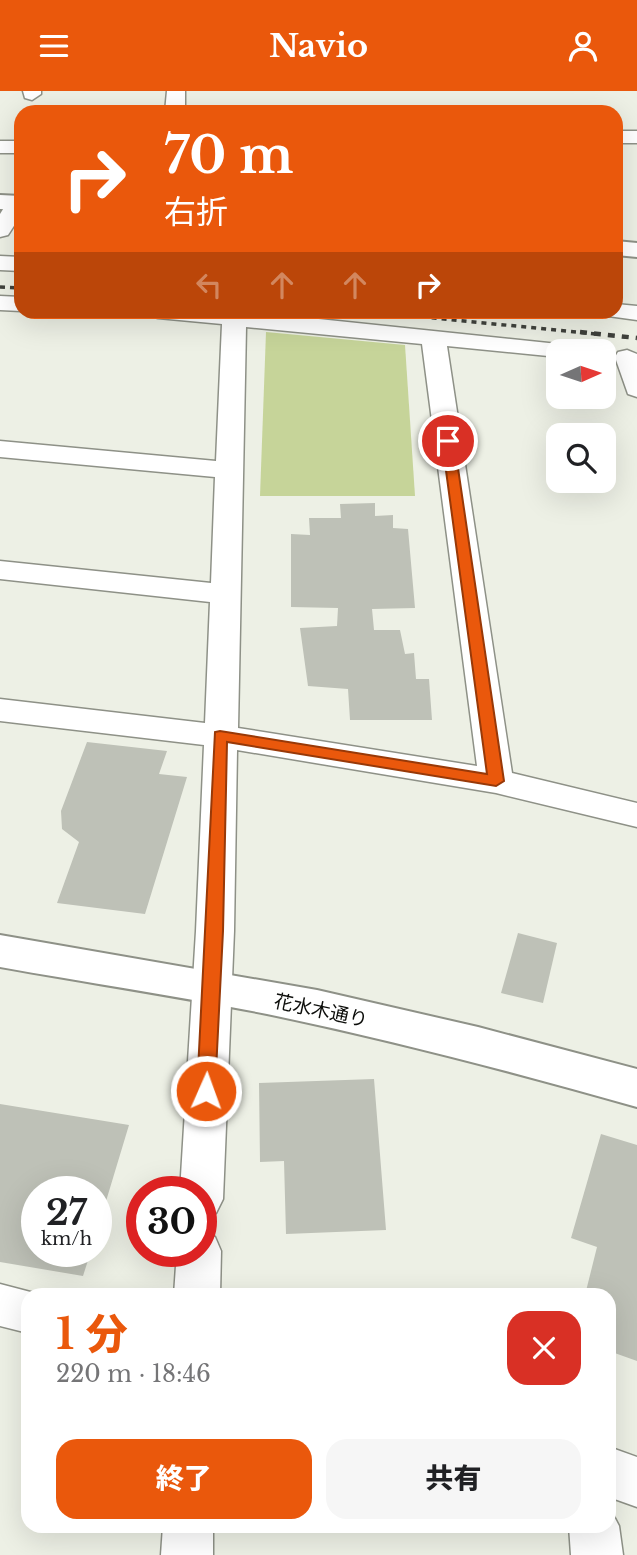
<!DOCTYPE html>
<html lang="ja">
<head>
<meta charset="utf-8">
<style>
  :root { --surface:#fff; --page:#f6f6f6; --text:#202124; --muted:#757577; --accent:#ea580c }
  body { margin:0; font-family:"Libre Baskerville","Noto Sans JP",serif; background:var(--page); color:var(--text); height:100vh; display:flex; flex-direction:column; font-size:26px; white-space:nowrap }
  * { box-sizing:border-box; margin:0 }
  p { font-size:23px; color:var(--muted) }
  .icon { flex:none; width:38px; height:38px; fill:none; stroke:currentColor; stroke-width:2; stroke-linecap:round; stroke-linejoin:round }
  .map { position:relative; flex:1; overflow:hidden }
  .details { position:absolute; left:21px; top:1197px; width:595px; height:245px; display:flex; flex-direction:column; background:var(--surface); border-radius:21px; box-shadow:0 7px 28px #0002 }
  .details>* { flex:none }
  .hud { position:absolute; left:14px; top:14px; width:609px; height:214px; border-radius:21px; box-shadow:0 7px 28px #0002; background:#ea580c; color:#fff; overflow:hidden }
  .needle { width:46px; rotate:87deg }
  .tools { position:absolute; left:546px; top:248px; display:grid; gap:14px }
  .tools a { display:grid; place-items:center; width:70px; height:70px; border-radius:14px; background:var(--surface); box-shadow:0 7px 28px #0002; font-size:35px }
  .speed { position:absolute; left:21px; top:1085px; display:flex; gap:14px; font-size:35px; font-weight:700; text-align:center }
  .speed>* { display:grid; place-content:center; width:91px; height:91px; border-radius:50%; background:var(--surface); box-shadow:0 7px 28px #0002; line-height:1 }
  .speed small { font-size:18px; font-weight:400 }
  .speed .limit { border:10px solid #d22; background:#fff; color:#111 }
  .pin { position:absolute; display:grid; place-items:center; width:60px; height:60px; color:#fff; margin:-30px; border:4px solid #fff; border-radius:50%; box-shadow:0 2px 7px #0007 }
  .me { position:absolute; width:77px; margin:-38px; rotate:2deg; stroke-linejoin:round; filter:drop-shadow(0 0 5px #0008) }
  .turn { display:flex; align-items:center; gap:24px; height:147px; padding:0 35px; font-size:32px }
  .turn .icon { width:91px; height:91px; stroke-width:2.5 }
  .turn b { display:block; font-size:49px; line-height:60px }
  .lanes { display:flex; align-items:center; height:66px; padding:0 35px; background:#0003; justify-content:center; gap:35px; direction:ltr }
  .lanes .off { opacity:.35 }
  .round { display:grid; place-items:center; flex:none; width:74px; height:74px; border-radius:21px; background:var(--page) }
  .summary { display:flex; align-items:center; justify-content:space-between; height:119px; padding:0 35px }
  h1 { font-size:42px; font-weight:800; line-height:52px; color:var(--accent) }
  .button { display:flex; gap:14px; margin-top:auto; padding:14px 35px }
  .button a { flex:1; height:80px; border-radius:21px; background:var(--accent); color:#fff; font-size:28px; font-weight:800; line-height:80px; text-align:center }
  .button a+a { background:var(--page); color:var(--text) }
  header { display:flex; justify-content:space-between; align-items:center; height:91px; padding:0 35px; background:var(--accent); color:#fff; font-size:32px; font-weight:800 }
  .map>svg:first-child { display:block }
</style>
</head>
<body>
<header><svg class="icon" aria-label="menu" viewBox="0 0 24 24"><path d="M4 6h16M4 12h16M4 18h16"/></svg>Navio<svg class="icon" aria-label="person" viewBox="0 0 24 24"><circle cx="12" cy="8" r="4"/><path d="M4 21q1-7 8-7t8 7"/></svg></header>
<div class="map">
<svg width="637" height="1464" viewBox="0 0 637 1464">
  <rect width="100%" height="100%" fill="#edf0e5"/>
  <path fill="#c6d499" d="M266 241 405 254 415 405H260Z"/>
  <g fill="#bec1b7">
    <path d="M375 412V425L393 424V437L408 438 415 517 372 518 374 539H400L405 563 414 562 416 588H429L432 629H350L348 598 308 595 300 537 337 535 338 517 291 516V443L310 444 309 427H341L340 413Z"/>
    <path d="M87 651 167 660 159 683 187 686 145 823 57 812 79 751 62 738 61 720Z"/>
    <path d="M518 842 557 852 543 912 501 902Z"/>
    <path d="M374 988 386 1139 286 1143 284 1070 260 1071 259 992Z"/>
    <path d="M0 1013 129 1034 97 1140 96 1101H37V1160H91L83 1185 0 1171Z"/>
    <path d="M601 1043 637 1054V1270L609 1260V1204H585L597 1156 571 1147Z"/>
  </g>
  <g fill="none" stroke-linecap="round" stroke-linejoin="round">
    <defs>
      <g id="minor">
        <path d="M23 0H41V3L32 9 25 7Z"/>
        <path d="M167 0H185V21H165Z"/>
        <rect x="616" y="40" width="21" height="12"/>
        <rect x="0" y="50" width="21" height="12"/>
        <path d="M18 106H21V124L8 144 0 146V123L10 107Z"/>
        <path d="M0 165 21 166V180L0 179Z"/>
        <path d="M0 205 21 206V220L0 219Z"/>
        <path d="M616 213 637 215V229L608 225 604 220H616Z"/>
        <path d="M146 220H241L587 256 590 261H558V266L447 255 512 682 637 712V736L496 702 237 659 234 840 223 1108 216 1122 201 1127V1101H180L196 840 204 654 0 630V608L205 632 210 511 0 488V470L211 492 215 386 0 366V350L216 370 222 233 158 227 150 225ZM246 236 422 253 477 675 238 637Z"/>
        <path d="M627 259 637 263V306L628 303 615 266 618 261Z"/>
        <path d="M201 1141 215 1146 221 1160 220 1204H174L177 1160H201Z"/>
        <path d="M0 1193 42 1204H28V1242L0 1235Z"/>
        <path d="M609 1356 637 1366V1416L609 1406Z"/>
        <path d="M609 1416 619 1435 623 1464H571L569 1435H609Z"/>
        <path d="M163 1435H213V1464H161Z"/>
      </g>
      <g id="tertiary">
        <path d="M0 104 21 105V119L0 118Z"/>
        <path d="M616 150 637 152V166L616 164Z"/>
        <path d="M0 844 317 899 478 936 637 978V1016C514 981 391 949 267 923 178 905 89 892 0 876Z"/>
      </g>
    </defs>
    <use href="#minor" stroke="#8e9187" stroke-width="3"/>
    <use href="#tertiary" stroke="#8e9187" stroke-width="4"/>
    <use href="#minor" fill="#fff" fill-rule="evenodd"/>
    <use href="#tertiary" fill="#fff" fill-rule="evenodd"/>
    <g stroke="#40423d" stroke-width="3.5" stroke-dasharray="5 5" stroke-linecap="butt">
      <path d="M0 196 21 197"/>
      <path d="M362 220 597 243"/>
    </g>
    <path stroke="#40423d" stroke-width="4.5" stroke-dasharray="7 7" stroke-linecap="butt" d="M580 241 637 247"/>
  </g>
  <path fill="#ea580c" stroke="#983908" stroke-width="2" d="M448 347 454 350 504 690 496 695 227 651 223 840 215 1000 213 1006 206 1008 200 1006 197 1000 215 641 220 640 487 683 442 350Z"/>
  <g text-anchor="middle" stroke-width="5" stroke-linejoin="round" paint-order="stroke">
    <g font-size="19" fill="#0c0d0a" stroke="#fff">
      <text transform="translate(321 919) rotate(12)" y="7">花水木通り</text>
    </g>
  </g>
</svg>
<div class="tools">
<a><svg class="needle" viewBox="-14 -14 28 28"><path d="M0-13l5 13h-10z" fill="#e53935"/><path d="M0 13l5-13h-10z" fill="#757577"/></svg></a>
<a><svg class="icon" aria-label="search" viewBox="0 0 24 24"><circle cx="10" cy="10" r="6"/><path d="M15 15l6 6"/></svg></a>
</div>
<div class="speed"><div>27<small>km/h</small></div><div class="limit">30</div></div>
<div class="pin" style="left:448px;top:350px;background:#d93025"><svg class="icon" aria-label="arrive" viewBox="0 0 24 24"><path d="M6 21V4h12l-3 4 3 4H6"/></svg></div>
<svg class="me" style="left:206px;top:1000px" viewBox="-20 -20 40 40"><circle r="17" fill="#ea580c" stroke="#fff" stroke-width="3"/><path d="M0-11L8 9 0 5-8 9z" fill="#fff"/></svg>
<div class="hud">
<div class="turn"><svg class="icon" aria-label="right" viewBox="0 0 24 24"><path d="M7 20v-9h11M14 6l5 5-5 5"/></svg><div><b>70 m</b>右折</div></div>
<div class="lanes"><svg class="icon off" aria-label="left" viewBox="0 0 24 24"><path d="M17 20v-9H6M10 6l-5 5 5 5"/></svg><svg class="icon off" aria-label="ahead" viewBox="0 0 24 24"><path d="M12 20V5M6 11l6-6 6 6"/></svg><svg class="icon off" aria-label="ahead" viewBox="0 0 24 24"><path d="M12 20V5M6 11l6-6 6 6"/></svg><svg class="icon" aria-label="right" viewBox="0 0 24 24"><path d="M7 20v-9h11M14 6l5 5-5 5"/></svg></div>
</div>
<section class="details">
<div class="summary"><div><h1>1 分</h1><p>220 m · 18:46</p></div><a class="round" style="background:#d93025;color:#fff"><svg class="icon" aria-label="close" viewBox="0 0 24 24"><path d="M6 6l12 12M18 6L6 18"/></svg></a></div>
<div class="button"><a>終了</a><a>共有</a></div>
</section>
</div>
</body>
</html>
